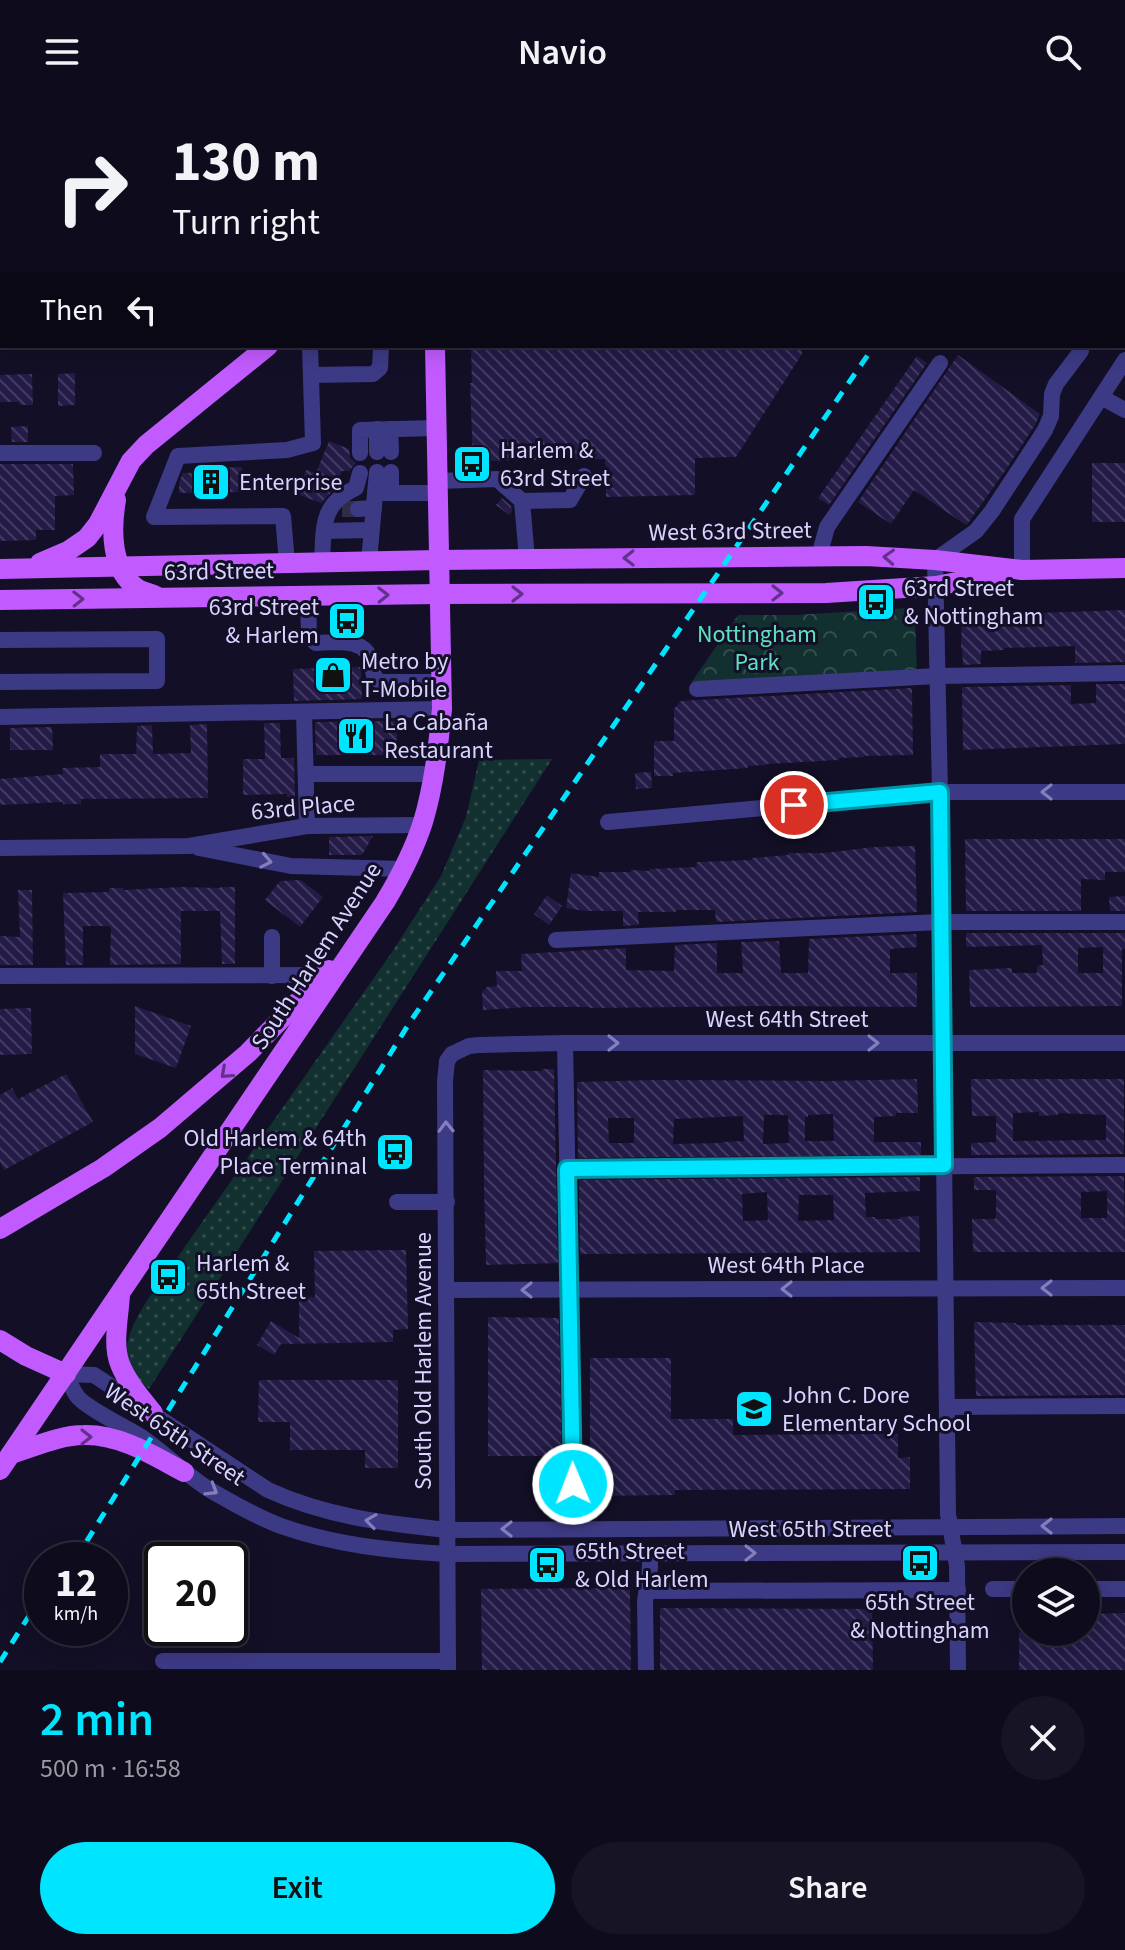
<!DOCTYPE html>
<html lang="en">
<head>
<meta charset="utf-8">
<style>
  :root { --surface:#0e0b1c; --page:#171425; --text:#f1f3f6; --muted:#9b9ba3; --line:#2e2b3b; --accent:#00e5ff }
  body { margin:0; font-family:"Source Sans 3",sans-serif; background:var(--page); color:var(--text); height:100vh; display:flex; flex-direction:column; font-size:30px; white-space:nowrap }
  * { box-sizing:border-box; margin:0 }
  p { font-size:26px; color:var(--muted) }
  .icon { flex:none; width:44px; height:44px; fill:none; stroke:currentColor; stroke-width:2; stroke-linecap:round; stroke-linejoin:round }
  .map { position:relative; height:1566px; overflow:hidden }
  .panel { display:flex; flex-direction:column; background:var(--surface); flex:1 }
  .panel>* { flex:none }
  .top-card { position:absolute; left:0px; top:0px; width:1126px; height:244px; box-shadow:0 4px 20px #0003,0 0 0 2px var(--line); background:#0e0b1c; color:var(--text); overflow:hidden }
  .fabs { position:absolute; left:1012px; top:1454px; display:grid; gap:16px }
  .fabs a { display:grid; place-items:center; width:88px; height:88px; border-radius:50%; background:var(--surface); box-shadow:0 4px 20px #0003,0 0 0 2px var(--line); font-size:40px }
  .speed { position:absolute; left:24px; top:1438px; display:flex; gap:16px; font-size:40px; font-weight:700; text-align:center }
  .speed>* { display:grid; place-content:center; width:104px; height:104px; border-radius:50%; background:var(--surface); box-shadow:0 4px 20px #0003,0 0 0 2px var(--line); line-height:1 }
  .speed small { font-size:20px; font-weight:400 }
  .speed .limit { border:4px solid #111; border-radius:12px; background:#fff; color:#111 }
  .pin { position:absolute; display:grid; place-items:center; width:68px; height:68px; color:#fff; margin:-34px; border:4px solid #fff; border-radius:50%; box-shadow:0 2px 8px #0007 }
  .me { position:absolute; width:88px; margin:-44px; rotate:359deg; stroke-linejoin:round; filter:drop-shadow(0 0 6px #0008) }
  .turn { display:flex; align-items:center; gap:28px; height:168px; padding:0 40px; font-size:36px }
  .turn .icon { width:104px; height:104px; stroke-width:2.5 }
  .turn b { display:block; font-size:56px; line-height:68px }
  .then { display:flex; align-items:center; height:76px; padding:0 40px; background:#0003; gap:16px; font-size:30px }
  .round { display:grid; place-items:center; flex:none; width:84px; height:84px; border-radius:42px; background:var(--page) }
  .head { display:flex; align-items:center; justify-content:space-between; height:136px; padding:0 40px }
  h1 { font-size:48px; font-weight:600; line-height:60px; color:var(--accent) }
  .action { display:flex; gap:16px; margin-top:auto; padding:16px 40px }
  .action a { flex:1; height:92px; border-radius:48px; background:var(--accent); color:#111; font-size:32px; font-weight:600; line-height:92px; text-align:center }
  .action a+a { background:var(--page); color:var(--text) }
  header { display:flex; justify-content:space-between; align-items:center; height:104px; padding:0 40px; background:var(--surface); font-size:36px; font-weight:600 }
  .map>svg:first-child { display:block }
</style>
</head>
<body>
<header><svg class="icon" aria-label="menu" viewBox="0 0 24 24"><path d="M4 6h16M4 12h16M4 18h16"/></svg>Navio<svg class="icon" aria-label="search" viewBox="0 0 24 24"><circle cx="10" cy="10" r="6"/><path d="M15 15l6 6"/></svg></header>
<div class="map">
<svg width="1125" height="1566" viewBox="0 0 1125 1566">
  <defs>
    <pattern id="grass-dots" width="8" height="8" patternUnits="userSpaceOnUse" patternTransform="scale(2)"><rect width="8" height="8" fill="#12302f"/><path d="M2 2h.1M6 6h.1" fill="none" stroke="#344d4e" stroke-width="1.8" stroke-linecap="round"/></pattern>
    <pattern id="forest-crowns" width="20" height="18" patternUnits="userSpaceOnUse" patternTransform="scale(2)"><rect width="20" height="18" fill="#12302f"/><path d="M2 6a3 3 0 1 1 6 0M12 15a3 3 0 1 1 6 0" fill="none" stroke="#344d4e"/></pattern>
    <pattern id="building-back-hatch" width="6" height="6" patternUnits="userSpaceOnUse" patternTransform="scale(2)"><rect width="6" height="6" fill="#241b47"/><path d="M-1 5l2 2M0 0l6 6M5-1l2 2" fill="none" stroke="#433b63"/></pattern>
  </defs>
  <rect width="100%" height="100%" fill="#130f26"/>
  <path fill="url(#grass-dots)" d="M552 655 149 1285C143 1280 133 1274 130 1267 119 1243 135 1217 146 1198L390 851 441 772 466 713 479 656Z"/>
  <path fill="url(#forest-crowns)" d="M908 504 915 509V513L917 569 691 579 738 511H795Z"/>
  <g fill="url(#building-back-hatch)" fill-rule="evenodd">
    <path d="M471 242H802V250L736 353 695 354V391L606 393 605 355 473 357 470 279H472Z"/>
    <path d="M958 251 1040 310 1035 321 1005 367 968 419 966 421 914 386 891 420 858 398Z"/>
    <path d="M917 252 927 259 829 401 818 394Z"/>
    <path d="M75 269V301L58 302V270Z"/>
    <path d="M32 270 33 301H19V298H0V271Z"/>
    <path d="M28 322V338H12L11 323Z"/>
    <path d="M329 337 349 345 350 354 356 359 349 367H342L336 383 321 399 297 390 306 366 316 369Z"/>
    <rect x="1092" y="359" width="33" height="59"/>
    <path d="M0 360H73L74 391 55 392V426H36V436L0 437Z"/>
    <path d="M242 363 243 388 179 389V379L183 369 210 368V364Z"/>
    <path d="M502 394 511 402 512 408 509 411 496 401Z"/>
    <path d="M1125 506V558L1075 559V542L1004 544V546L981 547V560L963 561 962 544H961L962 510H982L981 512H1007V510Z"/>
    <path d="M361 563 362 595 294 597 293 565Z"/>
    <path d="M1096 580H1125V640L963 646 962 583 1071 581V600L1096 599Z"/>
    <path d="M912 584 913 651 864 652V653L839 654V656L766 660V661L747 662 748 664 673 669V672H654V637H674V605L681 597Z"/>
    <path d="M397 617V651H316L315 618Z"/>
    <path d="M264 619H280L281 654H294L295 693H287V690L243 691V655H265Z"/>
    <path d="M207 620 208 694 81 695V700H63V698L0 701V675L63 670 62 664 100 663V650H136L137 622 152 621 153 650 191 649 190 621Z"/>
    <path d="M52 623 53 646H10V624Z"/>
    <path d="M651 668 652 684 636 685 635 669Z"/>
    <path d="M373 732 362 751H329V733Z"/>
    <path d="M965 735H1125V768H1105V776L1081 775V807H966Z"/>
    <path d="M915 742 917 808 716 818 715 806H676V808H638L639 821 623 822V807H585L566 804 571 769 599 773V768H631V766L650 767 649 765 696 763 697 758 752 756V754L788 751V749H825L874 743Z"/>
    <path d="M301 776 323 793 300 823 265 796 280 777Z"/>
    <path d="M181 783 220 784V783H235V860H222L220 807H181V860L110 861 111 824 109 822H83V861H66L63 789 109 788V784H123V786Z"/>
    <path d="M18 786H32L33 861H0V832L20 833Z"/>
    <path d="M547 791 562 802 549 821 534 810Z"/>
    <path d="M1125 792V807H1110L1109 793Z"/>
    <path d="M966 829H1125V845H1122V902L970 903 969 866 1012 864V869H1037V862L1043 861 1042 841 966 843ZM1103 843V869H1078V844Z"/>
    <path d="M916 830 917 843 890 845V869H917V903L765 902 589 904V903H527L483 906 482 888 487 883 497 882 496 867H522L521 850 626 844V866L674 867 675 841 717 839V869H743L741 838 779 837 781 869H808L809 835Z"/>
    <path d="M135 902 191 922 176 964 135 950Z"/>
    <path d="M31 904 32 950 0 951V905Z"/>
    <path d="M542 965H554L558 1159 486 1161 484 1082 483 966 542 967Z"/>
    <path d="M66 970 93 1018 4 1066 0 1058V991L12 984 18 995Z"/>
    <path d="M917 975 918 1009H896V1012L874 1013V1038H921V1051L578 1054 577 978 656 976 830 977ZM833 1010 834 1037H805V1013H808V1011ZM764 1011H788L789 1039 763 1040ZM743 1012 744 1037 722 1038V1039L673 1040 674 1015ZM608 1014H634V1039H609Z"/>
    <path d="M971 975H1124V1050L971 1051V1039L996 1038V1012H972ZM1039 1008V1012L1058 1011V1009L1106 1011V1036L1013 1037V1009Z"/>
    <path d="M1124 1072 1125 1148H973L972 1115H995L996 1111V1086H974V1073ZM1107 1087V1114H1081V1088Z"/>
    <path d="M920 1073V1087L865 1089 866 1113H875V1115H900V1113L919 1112 920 1148 580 1150 579 1076ZM767 1088 768 1116 743 1117 742 1090ZM799 1091H833L834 1116 798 1117Z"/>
    <path d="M406 1146 408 1225 393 1226V1238L281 1240 274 1251 257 1241 271 1217 299 1234V1193H315L314 1147Z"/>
    <path d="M488 1213 559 1214 562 1352H488Z"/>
    <path d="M974 1218 1016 1219 1017 1221H1125V1291L976 1292Z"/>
    <path d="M590 1254H671V1315H733V1331L898 1330V1354L910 1353V1385L675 1386V1391L590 1392Z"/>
    <path d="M259 1276H398V1364H365V1346H290V1318H258Z"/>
    <path d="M630 1484 631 1566H482L481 1485Z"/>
    <path d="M660 1504 872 1505 873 1566H660Z"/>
    <path d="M1125 1509V1566H1019V1528H1086V1510Z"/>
  </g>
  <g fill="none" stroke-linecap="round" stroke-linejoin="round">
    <path stroke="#312d47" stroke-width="16" stroke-dasharray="16 8" stroke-linecap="butt" d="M342 405H358"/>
    <g stroke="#3d3a85" stroke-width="16">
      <path d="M311 0V2"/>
      <path d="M621 0V2"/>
      <path d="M0 111H2"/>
      <path d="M0 233H2"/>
      <path d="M311 271 373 270 380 264 381 242"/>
      <path d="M1101 293 1125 306"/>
      <path d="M377 325V348"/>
      <path d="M390 325 391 348"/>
      <path d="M0 349H94"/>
      <path d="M360 349V326L436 324"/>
      <path d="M437 377 497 375 522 397 527 455"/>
      <path d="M375 389H438"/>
      <path d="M391 389V368"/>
      <path d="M522 397 570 396 584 372"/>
      <path d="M358 405 374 404"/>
      <path d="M324 427 371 426"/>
      <path d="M819 452 827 423 940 259"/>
      <path d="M369 457 377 368"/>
      <path d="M322 458C324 424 320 400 356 384L360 369"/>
      <path d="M287 459 283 412 154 413 178 352 287 346 313 339 310 242"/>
      <path d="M1022 466V415L1125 256"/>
      <path d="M308 492 309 532 316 539C337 538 368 533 372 561 374 570 372 573 381 578H441"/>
      <path d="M0 536 157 535V577L0 578"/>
      <path d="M697 585 937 572 1125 569"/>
      <path d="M304 608 307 722"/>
      <path d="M0 613 442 605"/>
      <path d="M306 670H435"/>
      <path d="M608 718 940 688H1125"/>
      <path d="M0 744 189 742 307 722 422 721"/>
      <path d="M199 744 291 762 404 765"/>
      <path d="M556 836 940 818H1125"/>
      <path d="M0 872 323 871"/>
      <path d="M272 872V833"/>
      <path d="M565 939 574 1425"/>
      <path d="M567 1065 1125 1061"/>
      <path d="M397 1098H447"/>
      <path d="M447 1186 1125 1184"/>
      <path d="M947 1303 1125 1302"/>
      <path d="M1125 1422 448 1426C384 1419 327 1413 268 1386L94 1271 66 1270C69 1277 72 1285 77 1292 83 1302 129 1325 143 1334 166 1350 186 1371 210 1386 233 1399 256 1413 281 1422 334 1441 392 1447 448 1450L1125 1448"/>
      <path d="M993 1485H1026"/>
      <path d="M1086 1485H1125"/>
      <path d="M647 1487 958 1486"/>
      <path d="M163 1557H448"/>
      <path d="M448 1566 445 977 447 957 452 950 469 942 479 941 565 939H1125"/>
      <path d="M646 1566 645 1497 650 1463V1449"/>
      <path d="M958 1566 957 1462 948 1410 940 688 935 456 976 427 992 407 1045 326 1051 312 1052 290 1056 280 1081 247"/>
    </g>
    <g stroke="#c25bff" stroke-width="20">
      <path d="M432 0V2"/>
      <path d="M401 2V0"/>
      <path d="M116 396C111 425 110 466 138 485 143 488 151 489 156 492"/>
      <path d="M40 459 68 447 87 434 98 420 131 357 146 341 268 242"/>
      <path d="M0 465 438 456 866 452 935 456 1022 466 1125 464"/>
      <path d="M0 496 439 490 826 489 936 482 1003 469"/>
      <path d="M0 1125 103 1064 160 1024 248 949 329 866"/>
      <path d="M120 1190C119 1212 112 1240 120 1260 127 1278 141 1294 153 1309"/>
      <path d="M0 1236 26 1252 66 1270"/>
      <path d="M11 1350C34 1343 60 1331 84 1331 120 1330 154 1352 184 1368"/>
      <path d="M0 1366 385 798C400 773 414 746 423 718 434 681 438 644 442 605L435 242"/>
    </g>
    <g stroke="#00e5ff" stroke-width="5" stroke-dasharray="12 10" stroke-linecap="butt">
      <path d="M1027 2 1028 0"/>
      <path d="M75 1456 410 918 874 242"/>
      <path d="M0 1558 42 1491"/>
    </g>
  </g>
  <defs><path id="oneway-chevron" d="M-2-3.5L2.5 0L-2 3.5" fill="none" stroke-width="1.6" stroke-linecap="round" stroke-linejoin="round" transform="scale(2)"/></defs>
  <g stroke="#623188">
    <use href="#oneway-chevron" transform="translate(889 453) rotate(-177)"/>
    <use href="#oneway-chevron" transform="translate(629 454) rotate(179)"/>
    <use href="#oneway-chevron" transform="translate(777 489)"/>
    <use href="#oneway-chevron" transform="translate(517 490)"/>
    <use href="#oneway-chevron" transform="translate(383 491) rotate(-1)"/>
    <use href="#oneway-chevron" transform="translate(78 495) rotate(-1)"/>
    <use href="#oneway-chevron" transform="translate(226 969) rotate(138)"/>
    <use href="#oneway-chevron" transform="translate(86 1333)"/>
  </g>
  <g stroke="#837fbc">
    <use href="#oneway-chevron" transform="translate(1047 688) rotate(-180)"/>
    <use href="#oneway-chevron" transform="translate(266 757) rotate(11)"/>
    <use href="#oneway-chevron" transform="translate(613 939)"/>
    <use href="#oneway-chevron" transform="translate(873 939)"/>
    <use href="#oneway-chevron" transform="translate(446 1023) rotate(-91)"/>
    <use href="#oneway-chevron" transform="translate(1047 1184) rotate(180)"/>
    <use href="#oneway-chevron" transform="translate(787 1185) rotate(180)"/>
    <use href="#oneway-chevron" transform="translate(527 1186) rotate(180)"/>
    <use href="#oneway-chevron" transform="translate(212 1386) rotate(31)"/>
    <use href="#oneway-chevron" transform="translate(371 1417) rotate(-172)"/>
    <use href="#oneway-chevron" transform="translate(1047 1422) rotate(180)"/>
    <use href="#oneway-chevron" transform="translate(507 1425) rotate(180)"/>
    <use href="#oneway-chevron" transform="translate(750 1449)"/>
  </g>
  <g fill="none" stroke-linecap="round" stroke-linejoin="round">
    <defs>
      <path id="route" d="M573 1380 567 1065 944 1061 940 688 794 701"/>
    </defs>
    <use href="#route" stroke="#0095a6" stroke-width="20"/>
    <use href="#route" stroke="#00e5ff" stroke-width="14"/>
  </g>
  <defs>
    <symbol id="bus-square" viewBox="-11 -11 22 22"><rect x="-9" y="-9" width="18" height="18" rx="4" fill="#00e5ff" stroke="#130f26"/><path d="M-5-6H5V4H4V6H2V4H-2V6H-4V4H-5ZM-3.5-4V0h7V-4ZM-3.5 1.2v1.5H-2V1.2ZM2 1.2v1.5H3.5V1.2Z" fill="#111"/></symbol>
    <symbol id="building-square" viewBox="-11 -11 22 22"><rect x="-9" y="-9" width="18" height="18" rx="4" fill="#00e5ff" stroke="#130f26"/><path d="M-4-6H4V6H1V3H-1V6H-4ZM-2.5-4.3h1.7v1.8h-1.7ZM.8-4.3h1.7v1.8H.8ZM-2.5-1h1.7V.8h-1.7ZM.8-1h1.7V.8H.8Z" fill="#111"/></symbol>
    <symbol id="shop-square" viewBox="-11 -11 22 22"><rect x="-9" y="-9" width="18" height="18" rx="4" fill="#00e5ff" stroke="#130f26"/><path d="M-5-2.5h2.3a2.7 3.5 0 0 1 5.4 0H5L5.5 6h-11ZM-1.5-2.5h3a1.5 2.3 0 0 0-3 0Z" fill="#111"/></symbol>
    <symbol id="restaurant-square" viewBox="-11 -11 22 22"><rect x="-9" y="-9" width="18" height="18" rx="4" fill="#00e5ff" stroke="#130f26"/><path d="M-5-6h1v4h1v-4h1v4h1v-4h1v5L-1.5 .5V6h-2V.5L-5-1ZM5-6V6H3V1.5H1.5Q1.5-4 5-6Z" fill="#111"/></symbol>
    <symbol id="school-square" viewBox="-11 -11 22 22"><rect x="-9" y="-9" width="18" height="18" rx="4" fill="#00e5ff" stroke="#130f26"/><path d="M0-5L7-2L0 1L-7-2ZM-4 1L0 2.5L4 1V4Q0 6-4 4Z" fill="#111"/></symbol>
  </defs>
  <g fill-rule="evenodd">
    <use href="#bus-square" x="450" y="338" width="44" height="44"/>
    <use href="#building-square" x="189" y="356" width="44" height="44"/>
    <use href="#bus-square" x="854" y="476" width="44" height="44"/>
    <use href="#bus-square" x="325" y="495" width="44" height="44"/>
    <use href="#shop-square" x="311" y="549" width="44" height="44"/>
    <use href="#restaurant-square" x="334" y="610" width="44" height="44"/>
    <use href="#bus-square" x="373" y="1026" width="44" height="44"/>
    <use href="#bus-square" x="146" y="1151" width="44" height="44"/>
    <use href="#school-square" x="732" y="1283" width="44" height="44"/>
    <use href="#bus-square" x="898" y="1437" width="44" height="44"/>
    <use href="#bus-square" x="525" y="1439" width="44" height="44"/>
  </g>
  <g text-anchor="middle" stroke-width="6" stroke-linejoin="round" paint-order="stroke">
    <g font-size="24" fill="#d9d4ff" stroke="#130f26" text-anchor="start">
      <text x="500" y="354">Harlem &amp;<tspan x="500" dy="28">63rd Street</tspan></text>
      <text x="239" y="386">Enterprise</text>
      <text x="904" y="492">63rd Street<tspan x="904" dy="28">&amp; Nottingham</tspan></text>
      <text x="319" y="511" text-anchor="end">63rd Street<tspan x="319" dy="28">&amp; Harlem</tspan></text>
      <text x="361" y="565">Metro by<tspan x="361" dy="28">T-Mobile</tspan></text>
      <text x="384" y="626">La Cabaña<tspan x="384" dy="28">Restaurant</tspan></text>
      <text x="367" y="1042" text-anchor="end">Old Harlem &amp; 64th<tspan x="367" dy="28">Place Terminal</tspan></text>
      <text x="196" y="1167">Harlem &amp;<tspan x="196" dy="28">65th Street</tspan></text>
      <text x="782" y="1299">John C. Dore<tspan x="782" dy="28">Elementary School</tspan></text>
      <text x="575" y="1455">65th Street<tspan x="575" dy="28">&amp; Old Harlem</tspan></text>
      <text x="920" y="1506" text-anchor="middle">65th Street<tspan x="920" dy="28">&amp; Nottingham</tspan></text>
    </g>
    <g font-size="24" fill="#d9d4ff" stroke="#130f26">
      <text transform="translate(730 427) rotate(-1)" y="8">West 63rd Street</text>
      <text transform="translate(219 467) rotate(-1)" y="8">63rd Street</text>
      <text transform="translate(303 703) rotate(-5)" y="8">63rd Place</text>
      <text transform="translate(316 852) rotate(-57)" y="8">South Harlem Avenue</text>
      <text x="787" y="923">West 64th Street</text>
      <text x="786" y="1169">West 64th Place</text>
      <text transform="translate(423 1257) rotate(-90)" y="8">South Old Harlem Avenue</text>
      <text transform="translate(175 1330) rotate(34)" y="8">West 65th Street</text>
      <text x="810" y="1433">West 65th Street</text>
    </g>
    <g font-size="24" fill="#5fe0c0" stroke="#130f26">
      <text x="757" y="538">Nottingham<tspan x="757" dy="28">Park</tspan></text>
    </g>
  </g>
</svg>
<div class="fabs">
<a><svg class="icon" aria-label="layers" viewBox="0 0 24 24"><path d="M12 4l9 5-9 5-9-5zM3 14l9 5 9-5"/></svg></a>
</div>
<div class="speed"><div>12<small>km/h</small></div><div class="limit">20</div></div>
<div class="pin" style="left:794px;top:701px;background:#d93025"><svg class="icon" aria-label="arrive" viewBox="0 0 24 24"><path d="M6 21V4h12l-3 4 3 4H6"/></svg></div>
<svg class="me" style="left:573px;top:1380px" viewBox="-20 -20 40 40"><circle r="17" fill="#00e5ff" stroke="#fff" stroke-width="3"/><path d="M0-11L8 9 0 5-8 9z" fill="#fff"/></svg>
<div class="top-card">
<div class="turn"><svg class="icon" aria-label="right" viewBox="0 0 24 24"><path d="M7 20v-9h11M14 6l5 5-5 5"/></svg><div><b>130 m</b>Turn right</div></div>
<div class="then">Then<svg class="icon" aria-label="left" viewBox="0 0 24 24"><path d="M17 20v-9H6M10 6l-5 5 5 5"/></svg></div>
</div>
</div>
<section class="panel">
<div class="head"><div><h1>2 min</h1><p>500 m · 16:58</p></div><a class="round"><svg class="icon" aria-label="close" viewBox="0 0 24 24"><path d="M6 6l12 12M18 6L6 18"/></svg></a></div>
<div class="action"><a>Exit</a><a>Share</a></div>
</section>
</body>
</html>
